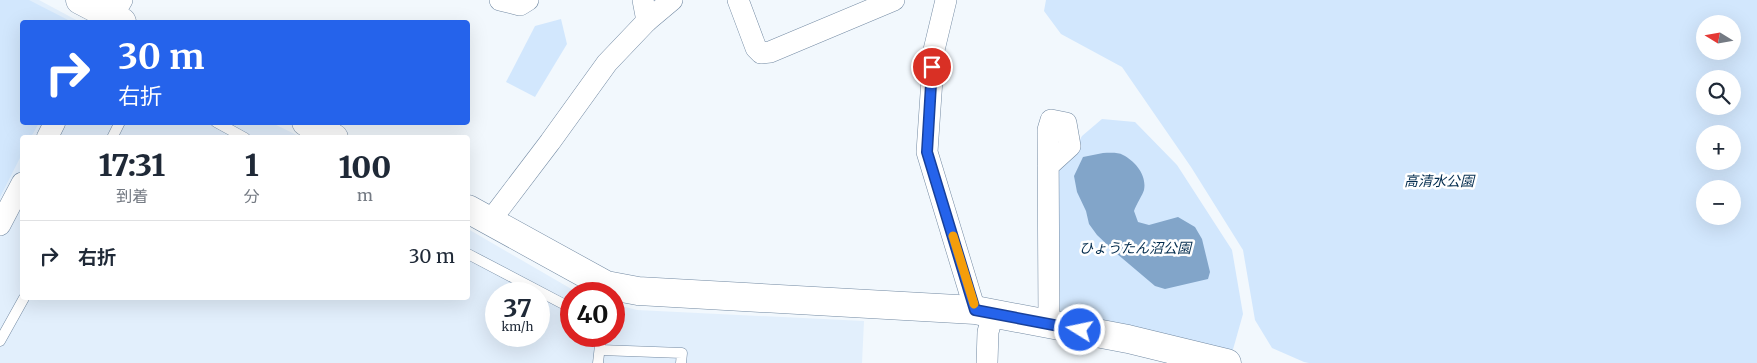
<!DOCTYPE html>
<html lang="ja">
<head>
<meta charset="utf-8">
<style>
  :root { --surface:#fff; --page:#f2f2f3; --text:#1f2937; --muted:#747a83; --line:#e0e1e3 }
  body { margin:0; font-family:Merriweather,"Noto Sans JP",serif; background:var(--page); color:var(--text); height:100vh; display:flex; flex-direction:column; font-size:19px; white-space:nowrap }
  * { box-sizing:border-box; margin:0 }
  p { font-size:16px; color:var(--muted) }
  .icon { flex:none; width:28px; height:28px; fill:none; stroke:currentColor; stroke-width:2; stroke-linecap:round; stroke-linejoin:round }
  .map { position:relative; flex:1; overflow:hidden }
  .side { position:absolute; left:20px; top:135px; width:450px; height:165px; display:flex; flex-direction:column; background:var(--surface); border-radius:5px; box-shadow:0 5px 20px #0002 }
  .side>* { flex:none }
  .guide { position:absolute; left:20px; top:20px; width:450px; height:105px; border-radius:5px; box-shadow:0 5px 20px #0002; background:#2563eb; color:#fff; overflow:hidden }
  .needle { width:32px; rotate:281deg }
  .tools { position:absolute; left:1696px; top:15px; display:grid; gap:10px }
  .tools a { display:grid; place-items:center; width:45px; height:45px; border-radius:50%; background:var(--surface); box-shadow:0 5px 20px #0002; font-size:25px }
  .speed { position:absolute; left:485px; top:282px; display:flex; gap:10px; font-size:25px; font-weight:700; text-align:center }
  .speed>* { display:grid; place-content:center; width:65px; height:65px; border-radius:50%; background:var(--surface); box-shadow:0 5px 20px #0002; line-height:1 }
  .speed small { font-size:12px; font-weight:400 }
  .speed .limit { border:8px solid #d22; background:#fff; color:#111 }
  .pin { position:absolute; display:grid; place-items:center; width:42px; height:42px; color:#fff; margin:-21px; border:2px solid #fff; border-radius:50%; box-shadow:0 1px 5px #0007 }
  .me { position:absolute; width:55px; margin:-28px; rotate:280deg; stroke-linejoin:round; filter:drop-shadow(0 0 4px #0008) }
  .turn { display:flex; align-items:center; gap:18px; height:105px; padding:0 15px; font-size:22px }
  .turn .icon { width:65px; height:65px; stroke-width:2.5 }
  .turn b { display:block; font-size:35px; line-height:42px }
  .eta { display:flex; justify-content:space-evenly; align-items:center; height:85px; text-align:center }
  .eta b { font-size:30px; font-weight:800; line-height:35px }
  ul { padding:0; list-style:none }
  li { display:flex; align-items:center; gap:15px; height:70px; padding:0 15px; border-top:1px solid var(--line) }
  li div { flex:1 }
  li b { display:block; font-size:19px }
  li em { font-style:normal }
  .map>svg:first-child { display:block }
</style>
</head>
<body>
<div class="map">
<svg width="1757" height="363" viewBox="0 0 1757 363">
  <rect width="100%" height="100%" fill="#f2f8fd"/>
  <path fill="#e2effc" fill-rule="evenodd" d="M0 0H39L80 22H22V122L272 123 301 137 22 138V298H468V229L580 294H571V336H614V304L637 310 864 321 862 363H0ZM496 294H539V336H496Z"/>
  <g fill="#d2e7fd" fill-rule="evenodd">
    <path d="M0 0H29L72 22H22V122L39 123 31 137 22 138V154L0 197Z"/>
    <path d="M1046 0H1757V363H1309L1304 362 1272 348 1255 320 1243 250 1191 167 1122 67 1061 34 1044 11ZM1705 24H1732V51H1705ZM1705 79H1732V106H1705ZM1705 134H1732V161H1705ZM1705 189H1732V216H1705Z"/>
    <path d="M561 19 567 44 535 97 506 82 535 26Z"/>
    <path d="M1102 119 1135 122 1177 165 1232 250 1243 314 1232 353 1057 312 1052 173 1072 154 1082 136Z"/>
  </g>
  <path fill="#82a5c9" d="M1103 153C1109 153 1118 152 1123 155 1135 161 1147 175 1144 190 1143 194 1136 205 1134 211L1138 222 1149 225 1178 217 1195 227 1202 239 1210 272 1208 279 1165 289 1155 286 1116 253 1097 235 1089 224 1086 211 1077 192 1074 176 1083 157Z"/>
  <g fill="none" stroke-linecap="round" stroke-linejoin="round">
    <defs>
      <g id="lane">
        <path d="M216 122 245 138"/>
        <path d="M112 138 120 122"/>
        <path d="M468 254 571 308"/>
        <path d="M0 341 24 298"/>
        <path d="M600 350 682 353 681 363"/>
        <path d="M598 363 601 336"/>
      </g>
      <g id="street">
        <path d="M500 0 520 5 528 0"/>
        <path d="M643 0 647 21"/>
        <path d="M738 0 756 48 761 53 770 52 894 0"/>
        <path d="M946 0 934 50 927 152 975 310"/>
        <path d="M109 22 122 0"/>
        <path d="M47 138 55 122"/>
        <path d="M1048 166 1070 146 1066 123 1051 120 1048 130 1049 324"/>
        <path d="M490 221 550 142 607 63 647 21 672 0"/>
        <path d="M0 225 22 183"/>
        <path d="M987 363 988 332 993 314"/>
      </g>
      <g id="secondary">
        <path d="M80 0 122 22"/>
        <path d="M306 122 334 138"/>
        <path d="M468 209 606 285 638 291 975 310 1128 339 1227 363"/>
      </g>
    </defs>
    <use href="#lane" stroke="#738aa3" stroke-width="11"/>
    <use href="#street" stroke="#738aa3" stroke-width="22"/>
    <use href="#secondary" stroke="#738aa3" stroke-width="29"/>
    <use href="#lane" stroke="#fff" stroke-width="10"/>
    <use href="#street" stroke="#fff" stroke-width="21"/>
    <use href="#secondary" stroke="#fff" stroke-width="28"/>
  </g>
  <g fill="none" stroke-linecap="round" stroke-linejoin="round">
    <defs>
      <path id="route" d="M932 67 927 152 975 310 1080 330"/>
    </defs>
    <use href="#route" stroke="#184099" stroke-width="12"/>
    <use href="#route" stroke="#2563eb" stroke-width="9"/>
    <path stroke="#f59e0b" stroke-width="9" d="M953 236 974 304"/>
  </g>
  <g text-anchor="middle" stroke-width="5" stroke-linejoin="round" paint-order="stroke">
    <g font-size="14" font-style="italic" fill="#022b4d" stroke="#fff">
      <text x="1439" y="186">高清水公園</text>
      <text x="1135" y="253">ひょうたん沼公園</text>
    </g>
  </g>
</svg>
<div class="tools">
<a><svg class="needle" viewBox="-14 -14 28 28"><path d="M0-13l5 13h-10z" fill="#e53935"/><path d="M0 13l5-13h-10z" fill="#747a83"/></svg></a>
<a><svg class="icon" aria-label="search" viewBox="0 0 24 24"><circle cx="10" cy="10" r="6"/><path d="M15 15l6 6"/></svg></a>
<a>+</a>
<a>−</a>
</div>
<div class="speed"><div>37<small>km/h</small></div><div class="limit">40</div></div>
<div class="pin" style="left:932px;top:67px;background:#d93025"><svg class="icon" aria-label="arrive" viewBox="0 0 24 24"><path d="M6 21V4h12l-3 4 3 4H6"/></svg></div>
<svg class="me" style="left:1080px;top:330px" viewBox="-20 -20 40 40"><circle r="17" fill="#2563eb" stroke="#fff" stroke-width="3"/><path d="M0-11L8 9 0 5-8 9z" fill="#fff"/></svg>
<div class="guide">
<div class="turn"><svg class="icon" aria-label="right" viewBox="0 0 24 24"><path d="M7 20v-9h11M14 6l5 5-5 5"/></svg><div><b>30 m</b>右折</div></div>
</div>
<section class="side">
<div class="eta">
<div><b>17:31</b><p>到着</p></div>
<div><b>1</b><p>分</p></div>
<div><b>100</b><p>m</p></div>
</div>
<ul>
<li><svg class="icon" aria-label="right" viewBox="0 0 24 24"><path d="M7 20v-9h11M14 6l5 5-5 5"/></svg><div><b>右折</b></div><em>30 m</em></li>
</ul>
</section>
</div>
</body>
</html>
